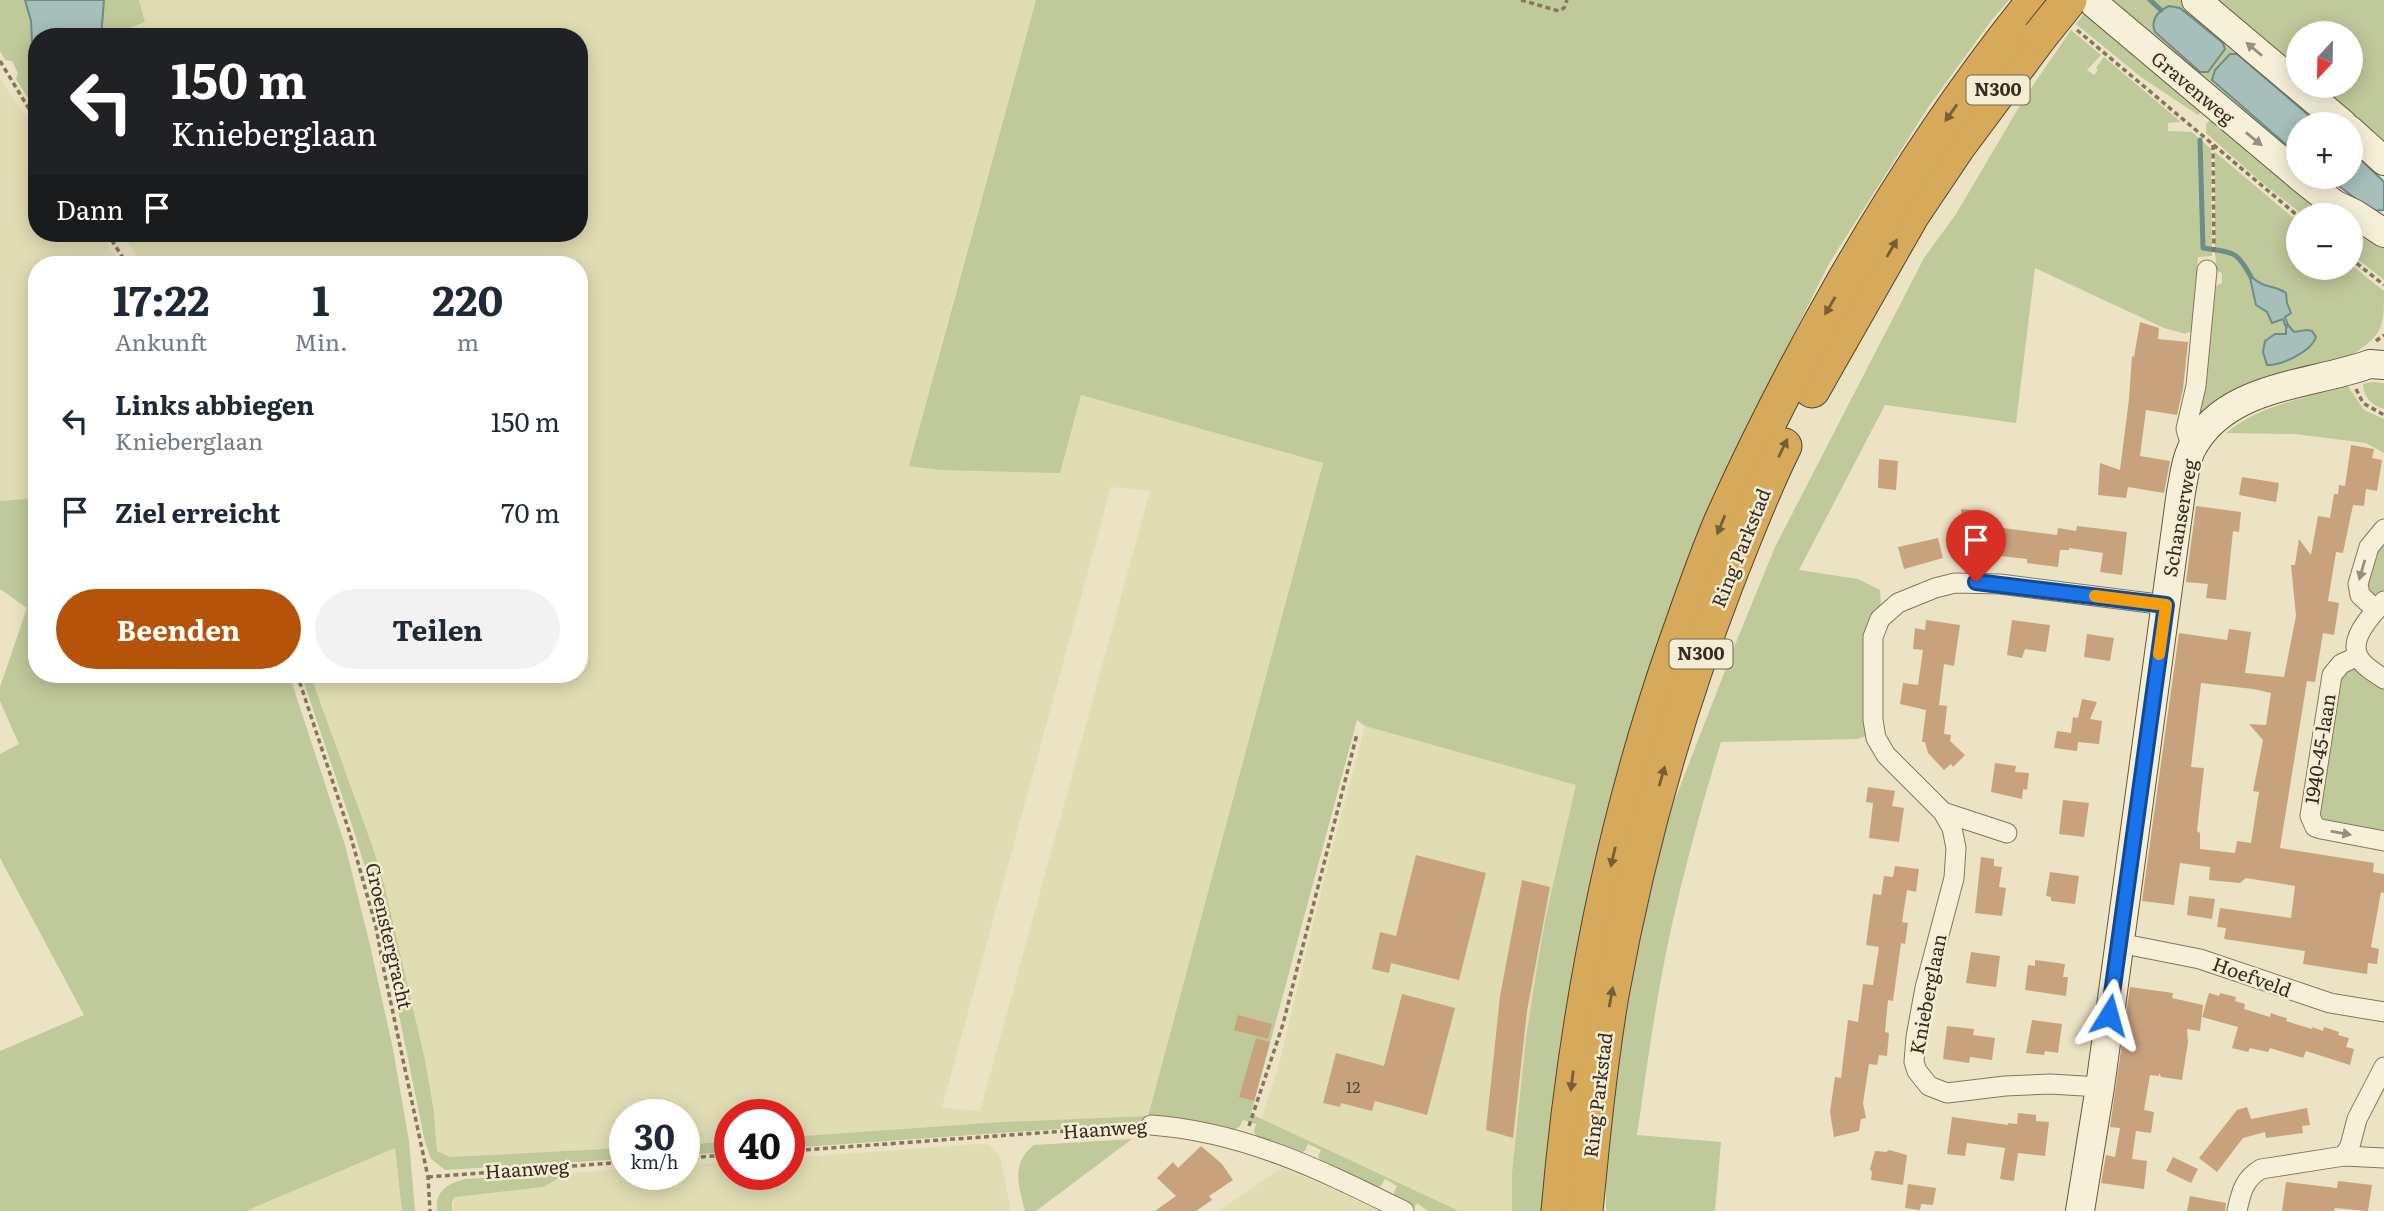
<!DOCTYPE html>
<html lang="de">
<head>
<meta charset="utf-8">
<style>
  :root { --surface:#fff; --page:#f2f2f3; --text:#1f2937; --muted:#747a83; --accent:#b45309 }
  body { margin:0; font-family:Literata,serif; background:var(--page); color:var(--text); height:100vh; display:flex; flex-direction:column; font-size:26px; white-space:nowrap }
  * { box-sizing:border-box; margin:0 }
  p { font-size:23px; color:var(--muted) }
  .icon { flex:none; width:38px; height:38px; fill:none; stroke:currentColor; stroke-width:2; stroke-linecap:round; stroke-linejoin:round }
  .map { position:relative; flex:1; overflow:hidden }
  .details { position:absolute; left:28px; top:256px; width:560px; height:427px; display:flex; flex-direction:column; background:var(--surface); border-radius:28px; box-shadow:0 4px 18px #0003 }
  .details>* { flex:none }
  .banner { position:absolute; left:28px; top:28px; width:560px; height:214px; border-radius:28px; box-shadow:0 4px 18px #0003; background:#202124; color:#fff; overflow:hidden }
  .needle { width:46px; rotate:202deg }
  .fabs { position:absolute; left:2286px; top:21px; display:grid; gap:14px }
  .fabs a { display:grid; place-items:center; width:77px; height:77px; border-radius:50%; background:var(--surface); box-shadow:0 4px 18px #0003; font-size:35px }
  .speed { position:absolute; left:609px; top:1099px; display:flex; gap:14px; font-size:35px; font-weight:700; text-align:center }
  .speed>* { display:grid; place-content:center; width:91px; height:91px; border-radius:50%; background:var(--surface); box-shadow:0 4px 18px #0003; line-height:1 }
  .speed small { font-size:18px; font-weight:400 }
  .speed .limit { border:10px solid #d22; background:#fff; color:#111 }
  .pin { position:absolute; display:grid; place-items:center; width:60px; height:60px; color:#fff; margin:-72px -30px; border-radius:50% 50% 50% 0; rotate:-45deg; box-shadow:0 0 7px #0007 }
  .pin .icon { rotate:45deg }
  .me { position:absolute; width:77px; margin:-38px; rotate:8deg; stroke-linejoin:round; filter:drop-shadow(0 0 5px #0008) }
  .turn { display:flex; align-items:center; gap:24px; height:147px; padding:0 28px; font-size:32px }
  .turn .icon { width:91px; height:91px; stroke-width:2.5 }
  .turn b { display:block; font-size:49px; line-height:60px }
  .then { display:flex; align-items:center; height:66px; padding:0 28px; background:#0003; gap:14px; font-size:26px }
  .eta { display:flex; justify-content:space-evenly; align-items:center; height:119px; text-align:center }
  .eta b { font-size:42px; font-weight:700; line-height:49px }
  .button { display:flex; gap:14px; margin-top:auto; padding:14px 28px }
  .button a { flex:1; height:80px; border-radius:42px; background:var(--accent); color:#fff; font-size:28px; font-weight:700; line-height:80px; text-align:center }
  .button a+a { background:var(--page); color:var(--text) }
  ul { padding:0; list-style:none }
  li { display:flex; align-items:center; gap:21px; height:91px; padding:0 28px }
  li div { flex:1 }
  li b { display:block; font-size:26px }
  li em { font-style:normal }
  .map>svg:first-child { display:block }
</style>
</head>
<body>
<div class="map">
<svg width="2384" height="1211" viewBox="0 0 2384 1211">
  <rect width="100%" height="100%" fill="#ece3c5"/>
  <g fill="#e1ddb3" fill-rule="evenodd">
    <path d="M139 0H1036L936 364 1081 395 1323 462 1148 1116 1001 1122 789 1137V1115H730V1141L684 1145V1115H625V1148L449 1157 437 1151 434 1112 425 1060 384 884 373 848 310 674H579V264H142L122 233H579V37H129L128 28 145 22ZM1111 487 1150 491 980 1111 942 1108Z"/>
    <path d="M0 79 37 134V233H100L120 264H37V498L0 501Z"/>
    <path d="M1365 726 1577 785 1546 915 1512 1173V1211H1459L1261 1119 1277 1071 1324 880Z"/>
    <path d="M977 1144 989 1145 1000 1157 1011 1211H452L455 1197 544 1187 567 1173 625 1169V1174H684V1165L730 1162V1174H789V1158Z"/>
    <path d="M395 1148 402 1211H246Z"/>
    <path d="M1282 1167 1340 1192 1378 1211H1219Z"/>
  </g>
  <g fill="#c0c99a">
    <path d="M0 0H25C32 21 33 42 33 64L37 69V112L16 79 18 73 12 61 5 60 0 51Z"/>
    <path d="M104 0H139L145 22 129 28V37H101Z"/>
    <path d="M1036 0H2009L1991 21 1929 106 1830 262 1754 412 1720 487 1542 1211H1512V1173L1526 1038 1537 967 1546 915 1576 785 1365 726 1357 720 1251 1114 1459 1211H1428L1417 1203 1414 1209 1395 1200 1394 1192 1397 1186 1385 1179 1381 1186 1374 1189 1321 1164 1318 1156 1321 1150 1308 1144 1305 1151 1296 1154 1258 1140 1254 1131 1256 1124 1243 1120 1240 1126 1232 1132 1144 1123 789 1148V1137L1001 1122 1148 1116 1323 463 1081 395 1060 473 940 470 909 466Z"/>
    <path d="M2100 0H2187L2335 124H2298V167Z"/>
    <path d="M2210 0H2384V153L2310 86H2350V33H2298V75Z"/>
    <path d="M2090 6 2203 110 2198 115 2141 77 2076 24Z"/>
    <path d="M2071 30 2101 55 2087 70 2094 75 2098 70 2096 68 2104 57 2181 122 2168 123V131L2192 132 2211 149 2212 254V256L2198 257 2193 333 2187 332 2186 334 2164 328 2035 268 2016 423 1885 405 1799 570 1858 579 1880 590 1881 607 1868 735 1858 739 1721 742C1702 804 1685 866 1671 929 1656 997 1647 1066 1637 1135L1721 1142 1715 1211H1606V1156L1618 1049 1638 927 1658 843 1737 640 1775 547 1924 258 1956 214 2025 97Z"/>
    <path d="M2213 117 2345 215H2303L2260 181 2206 133V124Z"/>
    <path d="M2215 152 2298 222V268H2350V264L2384 291C2384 326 2384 334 2353 354L2194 424 2205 390 2216 286 2222 283V273L2217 271 2215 254Z"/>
    <path d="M2350 218 2384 241V280L2350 253Z"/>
    <path d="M2372 382 2384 383V409C2372 406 2363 396 2363 384Z"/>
    <path d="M2348 386 2364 410 2384 419V453L2366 443 2295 434 2226 433C2261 404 2306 398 2348 386Z"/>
    <path d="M37 498V674H289L345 845 370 945 393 1049 409 1141 415 1211H402L395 1148 246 1211H0V1051L84 1015 0 858V754L19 744 0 701V687L27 608 0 589V501Z"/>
    <path d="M2384 536V590L2380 595 2370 596 2364 582Z"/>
    <path d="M2352 666 2384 688V835L2323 824 2316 812 2336 680Z"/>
    <path d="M301 674H310L373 848 384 884 425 1060 434 1112 437 1151 450 1157 625 1148V1159L445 1170 431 1159 425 1142 378 912 354 831Z"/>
    <path d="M1132 1139 1036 1211H1025C1019 1187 1010 1163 1034 1145Z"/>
    <path d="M730 1141V1152L684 1155V1145Z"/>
    <path d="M567 1173 544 1187 455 1197 452 1202V1211H437C435 1191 447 1184 465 1179Z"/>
  </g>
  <g fill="#a7bfba" stroke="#6e8d88" stroke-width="2">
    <path d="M25 0H104L101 37H37V69L33 64 31 21Z"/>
    <path d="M2169 6 2180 8 2223 43 2225 49 2208 72H2200L2155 32C2150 20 2158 11 2169 6Z"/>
    <path d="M2230 54H2237L2319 124H2298V155L2212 80 2215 70Z"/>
    <path d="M2350 149 2384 182V210L2372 211 2327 177H2350Z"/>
    <path d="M2252 277C2264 289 2275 285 2286 293L2287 303 2291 313 2285 317 2288 325H2285L2283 319 2272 323 2267 312 2256 305 2250 278Z"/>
    <path d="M2289 326 2294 332 2307 330 2312 331 2316 337C2312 351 2281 366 2267 365L2263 352 2265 341 2275 334H2286V327Z"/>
  </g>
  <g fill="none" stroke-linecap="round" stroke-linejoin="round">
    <g stroke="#6e8d88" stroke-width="5">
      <path d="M2150 0 2161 10"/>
      <path d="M2200 140 2203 248C2233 253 2236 249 2251 277"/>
    </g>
  </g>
  <g fill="#c8a27d" fill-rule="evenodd">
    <path d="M2140 322 2159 328 2158 339 2188 342 2183 389 2177 415 2146 410 2140 456 2170 461 2164 493 2128 487 2126 498 2098 495 2100 463 2120 470 2129 399 2132 356 2134 357Z"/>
    <path d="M2351 445 2374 449 2372 458 2382 460 2377 491 2366 489 2364 506 2353 505 2343 553 2336 552 2328 601 2339 603 2334 635 2323 633 2315 682 2307 681 2280 848 2374 863 2373 872 2384 874V893L2381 892 2371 947 2379 949 2377 964 2368 963 2367 974 2303 964 2305 951 2224 939 2226 928 2217 927 2220 908 2291 918 2295 886 2246 878 2240 883 2209 880 2210 867 2180 863 2174 905 2142 901 2179 633 2227 640 2229 629 2251 632 2245 673 2284 677 2296 616 2291 565H2295L2299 539 2311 555 2318 516 2330 518 2334 494H2338L2339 485 2345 486ZM2201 683 2253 689 2271 693 2266 725 2249 724 2263 740 2253 791 2259 792 2251 843 2237 841 2235 853 2200 849V833L2197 831 2204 768 2191 767Z"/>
    <path d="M1879 459 1898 461 1896 490 1878 488Z"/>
    <path d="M2242 477 2279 483 2276 502 2239 495Z"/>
    <path d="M2196 506 2241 512 2239 532 2233 531 2226 600 2206 598 2208 584 2186 582Z"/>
    <path d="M1961 509 1981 511 1979 525 2057 535 2058 528 2076 531 2077 526 2127 532 2122 575 2100 572 2103 553 2069 548V550H2060L2058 567 2027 563V559L1992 555V559L1973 556 1976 539 1964 538Z"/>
    <path d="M1938 538 1943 558 1904 569 1898 547Z"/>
    <path d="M1926 620 1960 625 1954 666 1944 664 1939 705 1947 706 1944 734 1951 735 1950 741 1965 755 1953 767 1951 764 1944 770 1928 753 1925 742H1922L1926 710 1900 704 1903 683 1918 685 1923 650 1913 649 1915 628 1925 630Z"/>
    <path d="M2012 620 2050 625 2046 652 2025 649 2022 658 2007 655Z"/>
    <path d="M2087 634 2114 638 2110 661 2084 657Z"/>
    <path d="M2082 699 2097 702 2090 719 2102 721 2099 744 2078 742 2077 751 2054 748 2057 731 2071 733 2073 717 2078 718Z"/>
    <path d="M1995 763 2016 766 2015 772 2029 773 2027 790 2023 789 2022 799 1991 792Z"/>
    <path d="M1868 787 1895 791 1892 806 1904 808 1899 842 1869 838 1873 803 1866 802Z"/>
    <path d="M2063 800 2089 803 2084 837 2059 834Z"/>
    <path d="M1416 855 1486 873 1459 980 1391 963 1389 973 1372 969 1380 932 1396 936Z"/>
    <path d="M1981 857 1994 859V866L2002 867 1999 887 2006 888 2002 916 1975 913Z"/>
    <path d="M1895 866 1919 869 1916 892 1907 890 1902 922 1908 923 1905 944 1901 943 1893 1001 1888 1000 1885 1032 1889 1033 1887 1056 1879 1055 1877 1065 1869 1064 1863 1103 1866 1118 1861 1119 1859 1131 1834 1137 1830 1112 1835 1077 1841 1078 1848 1020 1858 1022 1863 984 1873 985 1879 947 1866 945 1873 894 1881 895 1884 876 1893 877Z"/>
    <path d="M2050 872 2079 876 2075 904 2051 901V897L2046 896Z"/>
    <path d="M1522 880 1550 887 1527 1011 1513 1138 1486 1130 1500 996Z"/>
    <path d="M2189 896 2215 899 2212 919 2187 915Z"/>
    <path d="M1971 952 2000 956 1996 987 1966 983Z"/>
    <path d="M2035 960 2065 964 2063 977H2068L2066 996 2025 990 2028 965 2035 966Z"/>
    <path d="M2130 987 2173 993 2172 998 2203 1005 2200 1031 2187 1029 2188 1042 2182 1080 2161 1077 2159 1073V1076L2150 1075 2144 1110 2154 1112 2151 1133 2136 1131 2132 1159 2147 1161 2144 1189 2101 1183 2106 1155 2115 1157 2120 1128 2110 1127Z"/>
    <path d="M2209 993 2219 996 2220 993 2236 997 2235 1001 2245 1004 2244 1009 2270 1017 2271 1013 2279 1016 2287 1018 2286 1021 2312 1029V1027L2323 1031 2324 1027 2339 1032 2338 1035 2349 1038 2346 1047 2354 1049 2350 1065 2306 1051 2303 1058 2270 1048 2268 1052 2250 1048 2248 1052 2232 1048 2238 1027 2202 1017Z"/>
    <path d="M1402 994 1455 1008 1427 1115 1375 1101 1372 1111 1341 1103 1340 1107 1323 1103 1336 1053 1384 1066Z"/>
    <path d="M1238 1015 1272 1024 1268 1039 1234 1030Z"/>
    <path d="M2032 1020 2062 1024 2058 1053 2045 1051 2044 1055 2026 1053Z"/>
    <path d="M1947 1026 1974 1029 1973 1035 1995 1038 1992 1060 1970 1057 1969 1063 1943 1059Z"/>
    <path d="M1256 1038 1270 1042 1254 1101 1239 1097Z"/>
    <path d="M2247 1107 2251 1119 2307 1108 2310 1125 2302 1126 2303 1133 2266 1138 2265 1132 2243 1138 2217 1172 2199 1158 2237 1110Z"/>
    <path d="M2018 1113 2036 1115V1121L2049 1122 2045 1156 2018 1153 2014 1181 2000 1179 2005 1148 1967 1143 1965 1156 1947 1154 1952 1117 2008 1125V1123L2017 1124Z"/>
    <path d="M1201 1146 1222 1164 1233 1180 1209 1196 1212 1200 1196 1211H1155L1176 1196 1157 1178 1173 1162 1178 1168Z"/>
    <path d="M1889 1150 1907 1155 1903 1185 1871 1180 1872 1172 1870 1169 1875 1151 1886 1152Z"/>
    <path d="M2173 1157 2198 1169 2191 1183 2166 1171Z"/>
    <path d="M2338 1181 2372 1185 2368 1211 2335 1208 2334 1211H2282L2286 1182 2337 1188Z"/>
    <path d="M1908 1184 1936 1188 1933 1205 1921 1204 1920 1210 1905 1208Z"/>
    <path d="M2190 1196 2226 1203 2225 1211H2187Z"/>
  </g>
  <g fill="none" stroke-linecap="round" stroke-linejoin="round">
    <defs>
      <g id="street">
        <path d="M2192 449 2186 429 2196 386 2207 270"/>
        <path d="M2384 601C2373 614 2349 637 2358 656 2362 666 2376 673 2384 679"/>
        <path d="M2376 610 2360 595 2358 584 2369 547 2384 529"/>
        <path d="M2358 656 2341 664 2332 675 2310 816 2315 827 2321 829 2384 841"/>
        <path d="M1943 812 2007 833"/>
        <path d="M2119 943 2200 959 2330 1003 2384 1012"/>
        <path d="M2100 1087 2050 1084 2005 1086 1947 1093 1929 1086 1917 1071 1914 1062 1916 1037 1925 988 1954 878 1956 848 1952 828 1943 812 1886 755 1876 738 1873 720V637L1880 619 1898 603 1935 588 1955 583 2000 584 2166 605"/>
        <path d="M1151 1125C1245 1132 1321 1170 1404 1211"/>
        <path d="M2344 1156 2384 1158"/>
        <path d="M2237 1211C2241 1192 2244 1179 2261 1169L2344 1156 2350 1146 2357 1119 2384 1067"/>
      </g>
      <g id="secondary">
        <path d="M2090 0 2298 175"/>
        <path d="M2196 0 2343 124"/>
        <path d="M2350 130 2384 161"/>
        <path d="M2300 177 2334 204 2355 214 2384 233"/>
        <path d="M2080 1211 2100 1087 2181 492C2184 478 2185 463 2191 450 2225 384 2309 386 2370 364L2384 365"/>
      </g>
      <g id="highway">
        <path d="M1812 390 1911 216 1958 146 2040 36"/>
        <path d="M1559 1211C1576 1016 1612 825 1677 641 1692 599 1706 557 1724 516 1760 436 1801 357 1845 280 1901 183 1964 87 2035 0"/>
        <path d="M1585 1211C1592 1139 1599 1067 1611 995 1636 855 1675 716 1726 583 1744 537 1762 490 1784 446"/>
      </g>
    </defs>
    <use href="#street" stroke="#86755c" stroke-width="21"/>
    <use href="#secondary" stroke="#68573f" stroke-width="30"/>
    <use href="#highway" stroke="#544330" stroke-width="37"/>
    <g stroke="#86755c" stroke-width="3.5" stroke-dasharray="5 3.5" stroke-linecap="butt">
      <path d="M1521 0 1559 11 1564 8 1567 0"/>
      <path d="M2077 30 2298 216"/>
      <path d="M0 61 37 122"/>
      <path d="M2213 145 2214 255"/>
      <path d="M107 233 127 264"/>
      <path d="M2350 258 2384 285"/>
      <path d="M2376 341 2384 335"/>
      <path d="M2356 389 2363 403 2384 415"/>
      <path d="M297 674 350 834 376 927 383 966 428 1177 430 1211"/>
      <path d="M1249 1126 1283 1024 1357 734"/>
      <path d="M789 1151 1135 1126"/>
      <path d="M684 1158 730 1155"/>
      <path d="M428 1177 625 1162"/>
    </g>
    <use href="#street" stroke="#f7f0d8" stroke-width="19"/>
    <use href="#secondary" stroke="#f7f0d8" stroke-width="28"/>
    <use href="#highway" stroke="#d6a95b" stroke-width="35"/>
    <defs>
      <path id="highway-bridge" d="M2040 36 2069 0"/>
    </defs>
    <use href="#highway-bridge" stroke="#544330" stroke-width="37" stroke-linecap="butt"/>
    <use href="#highway-bridge" stroke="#d6a95b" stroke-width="35"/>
  </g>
  <defs><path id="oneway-solid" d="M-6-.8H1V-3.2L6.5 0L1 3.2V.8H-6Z" transform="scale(1.75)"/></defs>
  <g fill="#978e7c">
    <use href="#oneway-solid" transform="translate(2254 49) rotate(-140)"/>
    <use href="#oneway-solid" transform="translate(2254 139) rotate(39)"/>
    <use href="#oneway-solid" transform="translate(2362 570) rotate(106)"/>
    <use href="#oneway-solid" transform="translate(2341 833) rotate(10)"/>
  </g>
  <g fill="#775e37">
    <use href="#oneway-solid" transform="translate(1951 113) rotate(125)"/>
    <use href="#oneway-solid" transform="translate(1892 248) rotate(-60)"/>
    <use href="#oneway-solid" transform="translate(1830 306) rotate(120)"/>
    <use href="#oneway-solid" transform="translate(1783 448) rotate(-64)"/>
    <use href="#oneway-solid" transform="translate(1721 525) rotate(112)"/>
    <use href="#oneway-solid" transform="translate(1662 776) rotate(-74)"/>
    <use href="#oneway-solid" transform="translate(1613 857) rotate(103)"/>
    <use href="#oneway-solid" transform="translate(1611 997) rotate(-80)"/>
    <use href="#oneway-solid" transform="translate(1572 1081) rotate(97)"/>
  </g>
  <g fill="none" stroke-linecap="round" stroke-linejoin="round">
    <defs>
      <path id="route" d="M1976 582 2166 605 2109 1015"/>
    </defs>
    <use href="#route" stroke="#114b97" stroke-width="18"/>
    <use href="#route" stroke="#1a73e8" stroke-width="12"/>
    <path stroke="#f59e0b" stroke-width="12" d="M2095 596 2166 605 2159 654"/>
  </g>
  <g text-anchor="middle" stroke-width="5" stroke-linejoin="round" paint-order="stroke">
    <g font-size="16" fill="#5b4a36">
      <text x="1353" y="1093">12</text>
    </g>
    <g fill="#f4edd4" stroke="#706655" stroke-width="2">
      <rect x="1966.5" y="75.5" width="63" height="29" rx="5"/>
      <rect x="1669.5" y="639.5" width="63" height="29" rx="5"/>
    </g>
    <g font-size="18" font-weight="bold" fill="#372c1f">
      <text x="1998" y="96">N300</text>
      <text x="1701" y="660">N300</text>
    </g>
    <g font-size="19" fill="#372c1f" stroke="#f4edd4">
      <text transform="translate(2193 88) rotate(40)" y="7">Gravenweg</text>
      <text transform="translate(2180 518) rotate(-80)" y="7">Schanserweg</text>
      <text transform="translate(1741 548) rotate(-68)" y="7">Ring Parkstad</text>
      <text transform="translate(2320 749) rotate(-81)" y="7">1940-45-laan</text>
      <text transform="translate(389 936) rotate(77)" y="7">Groenstergracht</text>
      <text transform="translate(2252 977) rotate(20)" y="7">Hoefveld</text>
      <text transform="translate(1928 994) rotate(-79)" y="7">Knieberglaan</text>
      <text transform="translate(1598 1095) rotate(-83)" y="7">Ring Parkstad</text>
      <text transform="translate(1105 1129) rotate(-4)" y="7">Haanweg</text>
      <text transform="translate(527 1169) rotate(-4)" y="7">Haanweg</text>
    </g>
  </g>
</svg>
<div class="fabs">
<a><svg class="needle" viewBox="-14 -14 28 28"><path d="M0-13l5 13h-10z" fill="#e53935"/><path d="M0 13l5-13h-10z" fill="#747a83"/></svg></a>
<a>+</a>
<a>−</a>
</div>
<div class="speed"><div>30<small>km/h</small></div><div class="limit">40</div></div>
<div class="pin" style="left:1976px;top:582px;background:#d93025"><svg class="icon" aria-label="arrive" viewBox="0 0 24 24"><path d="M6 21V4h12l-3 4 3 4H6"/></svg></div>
<svg class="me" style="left:2109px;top:1015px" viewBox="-20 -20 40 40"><path d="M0-17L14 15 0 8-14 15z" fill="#1a73e8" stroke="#fff" stroke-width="4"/></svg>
<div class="banner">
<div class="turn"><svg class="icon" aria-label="left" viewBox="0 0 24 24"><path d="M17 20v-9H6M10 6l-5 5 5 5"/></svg><div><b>150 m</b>Knieberglaan</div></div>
<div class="then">Dann<svg class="icon" aria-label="arrive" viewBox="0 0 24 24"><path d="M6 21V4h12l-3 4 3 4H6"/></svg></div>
</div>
<section class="details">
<div class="eta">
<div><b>17:22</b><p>Ankunft</p></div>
<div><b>1</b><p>Min.</p></div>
<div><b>220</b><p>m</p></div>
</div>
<ul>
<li><svg class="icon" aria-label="left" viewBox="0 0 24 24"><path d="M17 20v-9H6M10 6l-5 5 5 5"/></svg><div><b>Links abbiegen</b><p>Knieberglaan</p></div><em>150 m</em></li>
<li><svg class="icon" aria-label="arrive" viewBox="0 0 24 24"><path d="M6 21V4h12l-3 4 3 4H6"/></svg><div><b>Ziel erreicht</b></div><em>70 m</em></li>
</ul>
<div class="button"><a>Beenden</a><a>Teilen</a></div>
</section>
</div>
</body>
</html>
